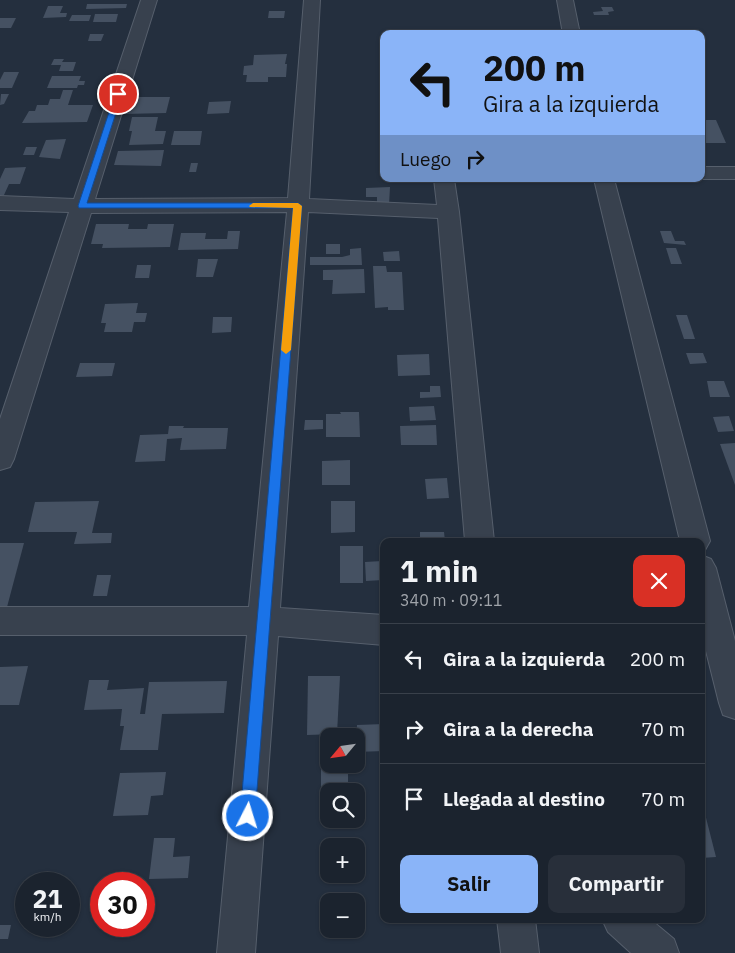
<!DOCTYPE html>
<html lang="es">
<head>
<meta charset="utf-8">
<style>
  :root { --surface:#1b232e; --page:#282f3a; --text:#f1f3f6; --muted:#a0a4aa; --line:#39404a; --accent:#8ab4f8 }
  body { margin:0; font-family:"IBM Plex Sans",sans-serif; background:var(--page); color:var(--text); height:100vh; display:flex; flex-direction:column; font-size:19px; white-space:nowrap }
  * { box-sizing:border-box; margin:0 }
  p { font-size:16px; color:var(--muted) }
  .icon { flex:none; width:28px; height:28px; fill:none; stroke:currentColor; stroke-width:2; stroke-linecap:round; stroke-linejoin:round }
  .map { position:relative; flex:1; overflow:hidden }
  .side { position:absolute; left:380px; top:538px; width:325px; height:385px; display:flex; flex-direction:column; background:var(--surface); border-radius:10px; box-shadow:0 1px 4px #0004,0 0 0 1px var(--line) }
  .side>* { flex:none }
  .banner { position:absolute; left:380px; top:30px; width:325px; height:152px; border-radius:10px; box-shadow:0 1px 4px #0004,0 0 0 1px var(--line); background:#8ab4f8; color:#111; overflow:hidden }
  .needle { width:32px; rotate:241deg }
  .tools { position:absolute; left:320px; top:728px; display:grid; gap:10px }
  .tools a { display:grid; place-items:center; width:45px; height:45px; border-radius:10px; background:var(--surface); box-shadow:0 1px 4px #0004,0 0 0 1px var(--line); font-size:25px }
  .speed { position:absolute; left:15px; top:872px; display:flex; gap:10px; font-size:25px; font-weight:700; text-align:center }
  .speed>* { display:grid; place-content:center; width:65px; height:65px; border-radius:50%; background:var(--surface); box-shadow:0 1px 4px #0004,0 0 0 1px var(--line); line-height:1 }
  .speed small { font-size:12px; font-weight:400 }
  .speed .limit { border:8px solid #d22; background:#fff; color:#111 }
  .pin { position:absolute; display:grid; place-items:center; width:42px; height:42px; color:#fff; margin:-21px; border:2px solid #fff; border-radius:50%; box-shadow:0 1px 5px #0007 }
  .me { position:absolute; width:55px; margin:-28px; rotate:5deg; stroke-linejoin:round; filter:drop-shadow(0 0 4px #0008) }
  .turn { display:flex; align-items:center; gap:18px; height:105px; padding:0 20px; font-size:22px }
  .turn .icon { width:65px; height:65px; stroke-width:2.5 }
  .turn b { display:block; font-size:35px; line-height:42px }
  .then { display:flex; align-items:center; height:48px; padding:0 20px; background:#0003; gap:10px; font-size:19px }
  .round { display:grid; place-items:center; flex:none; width:52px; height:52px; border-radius:10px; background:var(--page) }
  .headline { display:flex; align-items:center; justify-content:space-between; height:85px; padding:0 20px }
  h1 { font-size:30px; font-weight:700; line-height:38px }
  .action { display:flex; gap:10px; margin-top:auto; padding:10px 20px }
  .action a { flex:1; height:58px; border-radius:10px; background:var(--accent); color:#111; font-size:20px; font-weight:700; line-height:58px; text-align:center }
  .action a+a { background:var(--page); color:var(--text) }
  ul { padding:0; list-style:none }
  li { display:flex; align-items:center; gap:15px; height:70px; padding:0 20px; border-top:1px solid var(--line) }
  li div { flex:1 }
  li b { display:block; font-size:19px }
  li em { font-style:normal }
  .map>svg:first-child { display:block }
</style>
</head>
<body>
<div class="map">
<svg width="735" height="953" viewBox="0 0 735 953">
  <rect width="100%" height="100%" fill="#242f3e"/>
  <g fill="#455162">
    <path d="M87 4H127L126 8 86 9Z"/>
    <path d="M48 6H63L60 13H67L66 17 43 18Z"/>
    <path d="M601 7H612L614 11 608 12 609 15H594L593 12 603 11Z"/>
    <path d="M269 11H285L284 18H268Z"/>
    <path d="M95 14H118L116 22H93Z"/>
    <path d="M72 15H91L89 21H69Z"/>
    <path d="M0 18H16L11 28H0Z"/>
    <path d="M90 34H104L101 41H88Z"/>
    <path d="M287 54 285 64H287L286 77H268V82H246L247 75H243L244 66 253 65 254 55Z"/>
    <path d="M54 59H64L62 62H76L73 71H59L61 65H51Z"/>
    <path d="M4 72H19L12 88H0V80Z"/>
    <path d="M52 76H81L79 81H85L84 85H78L77 88H47Z"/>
    <path d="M63 90H73L68 105H93L87 122 22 123 29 111H35L37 105H48L50 99H60Z"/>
    <path d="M1 94H9L4 104 0 105Z"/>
    <path d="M129 96 137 97H170L166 113 124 114Z"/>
    <path d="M231 101 229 113 207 114 209 102Z"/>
    <path d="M132 117H158L155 131H166L163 144 129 145 132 131H129Z"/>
    <path d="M701 120H716L726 143H701Z"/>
    <path d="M174 131H202L200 145H171Z"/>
    <path d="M66 139 60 159 39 157 46 140Z"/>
    <path d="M26 147H37L34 155H23Z"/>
    <path d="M164 150 161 166 114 165 118 151Z"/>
    <path d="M191 163H198L196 172H189Z"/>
    <path d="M26 167 20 184H9L4 195H0V179L5 168Z"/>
    <path d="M390 187 389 205H377V197H366V188Z"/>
    <path d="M96 224H129L128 229H147L148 224H174L170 247 102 248 103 244H91Z"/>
    <path d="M228 231H240L238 249 178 250 181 233H206L205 239H227Z"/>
    <path d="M660 231H671L675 241H684L686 245 664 243Z"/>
    <rect x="326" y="244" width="14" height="10"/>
    <path d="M361 248 362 265H310V257H342L350 255V249Z"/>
    <path d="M666 248H676L682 264H671Z"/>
    <path d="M399 251 400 261H384L383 252Z"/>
    <path d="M198 259H218L213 277H196Z"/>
    <path d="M137 265H151L149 278H135Z"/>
    <path d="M373 266H386L387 272H402L404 310H388V307L375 308Z"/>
    <path d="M364 269 365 293 332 294 333 280H323V270Z"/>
    <path d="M138 303 136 313H147L145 322H134L132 332H104L106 323H101L105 304Z"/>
    <path d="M676 315H687L695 339H684Z"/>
    <path d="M213 317H232L231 332 212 333Z"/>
    <path d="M686 353H703L707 363 690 364Z"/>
    <path d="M429 354 430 375 398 376 397 355Z"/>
    <path d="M80 363H115L112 376 76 377Z"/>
    <path d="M707 381H724L730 397H710Z"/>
    <path d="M430 386H440L441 397 420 398V392H430Z"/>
    <path d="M434 406 436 420 410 421 409 407Z"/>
    <path d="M340 412H359L360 437H326V414H341Z"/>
    <path d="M729 416 734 431 718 432 713 417Z"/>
    <path d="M305 420H323V429L304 430Z"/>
    <path d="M436 425 437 445H401L400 426Z"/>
    <path d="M169 426H184L183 428H228L226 449 180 450 182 438 167 439 165 461 135 462 140 435 168 434Z"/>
    <path d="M735 443V485L720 444Z"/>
    <path d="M350 460V485H322V461Z"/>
    <path d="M447 478 449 498 427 499 425 479Z"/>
    <path d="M99 501 92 533H112L111 543 74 544 77 532H28L35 502Z"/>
    <path d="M331 501H355V532L331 533Z"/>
    <path d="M420 532H444L445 541H420Z"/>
    <path d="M0 543H24L7 607H0Z"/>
    <rect x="340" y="546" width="23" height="37"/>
    <path d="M382 561 383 580 366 581 365 562Z"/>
    <path d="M97 575H111L107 596H93Z"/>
    <path d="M28 666 19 705H0V667Z"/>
    <path d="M308 676H340L337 734 307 735Z"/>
    <path d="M89 680H109L107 690 144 688 140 714H145L149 682 227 681 224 713 162 714 158 750H120L124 726H120L122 709 84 710Z"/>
    <path d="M384 724V751L356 752 357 725Z"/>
    <path d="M321 766H348V791H329V803L321 804Z"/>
    <path d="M166 772 163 795 151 796 148 815 113 816 120 773Z"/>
    <path d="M701 810H704L716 857 701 858Z"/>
    <path d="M154 838H175L173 857 190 856 188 878 149 879Z"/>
    <path d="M0 925H11L8 939H0Z"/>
  </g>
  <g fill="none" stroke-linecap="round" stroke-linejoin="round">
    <defs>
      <g id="minor">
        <path d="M141 0H157L95 199 288 198 304 0H320L309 199 437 205 434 179H454L459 212 494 541H465L438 218 308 212 280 608 384 615V645L278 636 255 953H217L247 635H0V607H249L287 212 91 213 14 459 10 467 0 470V419L69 212 0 210V196L74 199Z"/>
        <path d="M557 0H573L580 34H563Z"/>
        <path d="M701 167H735V179H699H701Z"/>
        <path d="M594 179H614L710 541 705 550 701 551V541H680Z"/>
        <path d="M701 555 711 559 716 568 735 641V719L723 715 719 703 701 631Z"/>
        <path d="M497 919H535L539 953H501Z"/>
        <path d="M602 919H650L674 939 679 953H631L608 932Z"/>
      </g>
    </defs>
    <use href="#minor" stroke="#565f6c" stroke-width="2"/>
    <use href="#minor" fill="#38414e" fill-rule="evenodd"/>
  </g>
  <path fill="#1a73e8" stroke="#114b97" d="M118 91 122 94 87 203H298L302 206 255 816 253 822 248 824 242 822 240 816 293 208H79L78 206 115 94Z"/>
  <path fill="#f59e0b" d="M253 203H298L302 206 291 350 286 354 281 350 293 208 250 207 249 206Z"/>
</svg>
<div class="tools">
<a><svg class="needle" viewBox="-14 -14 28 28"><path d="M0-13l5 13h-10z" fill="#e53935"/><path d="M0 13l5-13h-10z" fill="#a0a4aa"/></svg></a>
<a><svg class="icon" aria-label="search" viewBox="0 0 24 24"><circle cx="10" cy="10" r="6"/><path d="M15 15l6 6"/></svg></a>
<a>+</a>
<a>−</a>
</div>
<div class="speed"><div>21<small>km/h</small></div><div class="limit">30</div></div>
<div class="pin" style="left:118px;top:94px;background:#d93025"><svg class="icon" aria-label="arrive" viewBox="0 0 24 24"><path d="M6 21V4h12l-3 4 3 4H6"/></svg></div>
<svg class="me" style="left:248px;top:816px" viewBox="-20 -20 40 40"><circle r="17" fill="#1a73e8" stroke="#fff" stroke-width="3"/><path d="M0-11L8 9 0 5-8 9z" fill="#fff"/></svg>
<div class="banner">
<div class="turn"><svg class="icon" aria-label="left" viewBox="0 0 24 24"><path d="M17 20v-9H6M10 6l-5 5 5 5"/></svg><div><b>200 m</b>Gira a la izquierda</div></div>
<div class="then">Luego<svg class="icon" aria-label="right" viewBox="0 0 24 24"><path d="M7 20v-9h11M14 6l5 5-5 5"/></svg></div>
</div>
<section class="side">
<div class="headline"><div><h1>1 min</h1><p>340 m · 09:11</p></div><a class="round" style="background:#d93025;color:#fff"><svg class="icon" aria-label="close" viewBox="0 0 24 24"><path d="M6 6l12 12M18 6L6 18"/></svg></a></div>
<ul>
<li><svg class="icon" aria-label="left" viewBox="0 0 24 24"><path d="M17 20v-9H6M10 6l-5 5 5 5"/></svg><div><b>Gira a la izquierda</b></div><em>200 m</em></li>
<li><svg class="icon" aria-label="right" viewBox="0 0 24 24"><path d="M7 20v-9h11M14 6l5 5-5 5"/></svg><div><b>Gira a la derecha</b></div><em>70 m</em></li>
<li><svg class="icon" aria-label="arrive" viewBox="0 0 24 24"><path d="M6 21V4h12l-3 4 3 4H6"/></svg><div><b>Llegada al destino</b></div><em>70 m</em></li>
</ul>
<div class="action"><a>Salir</a><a>Compartir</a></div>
</section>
</div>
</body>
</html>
